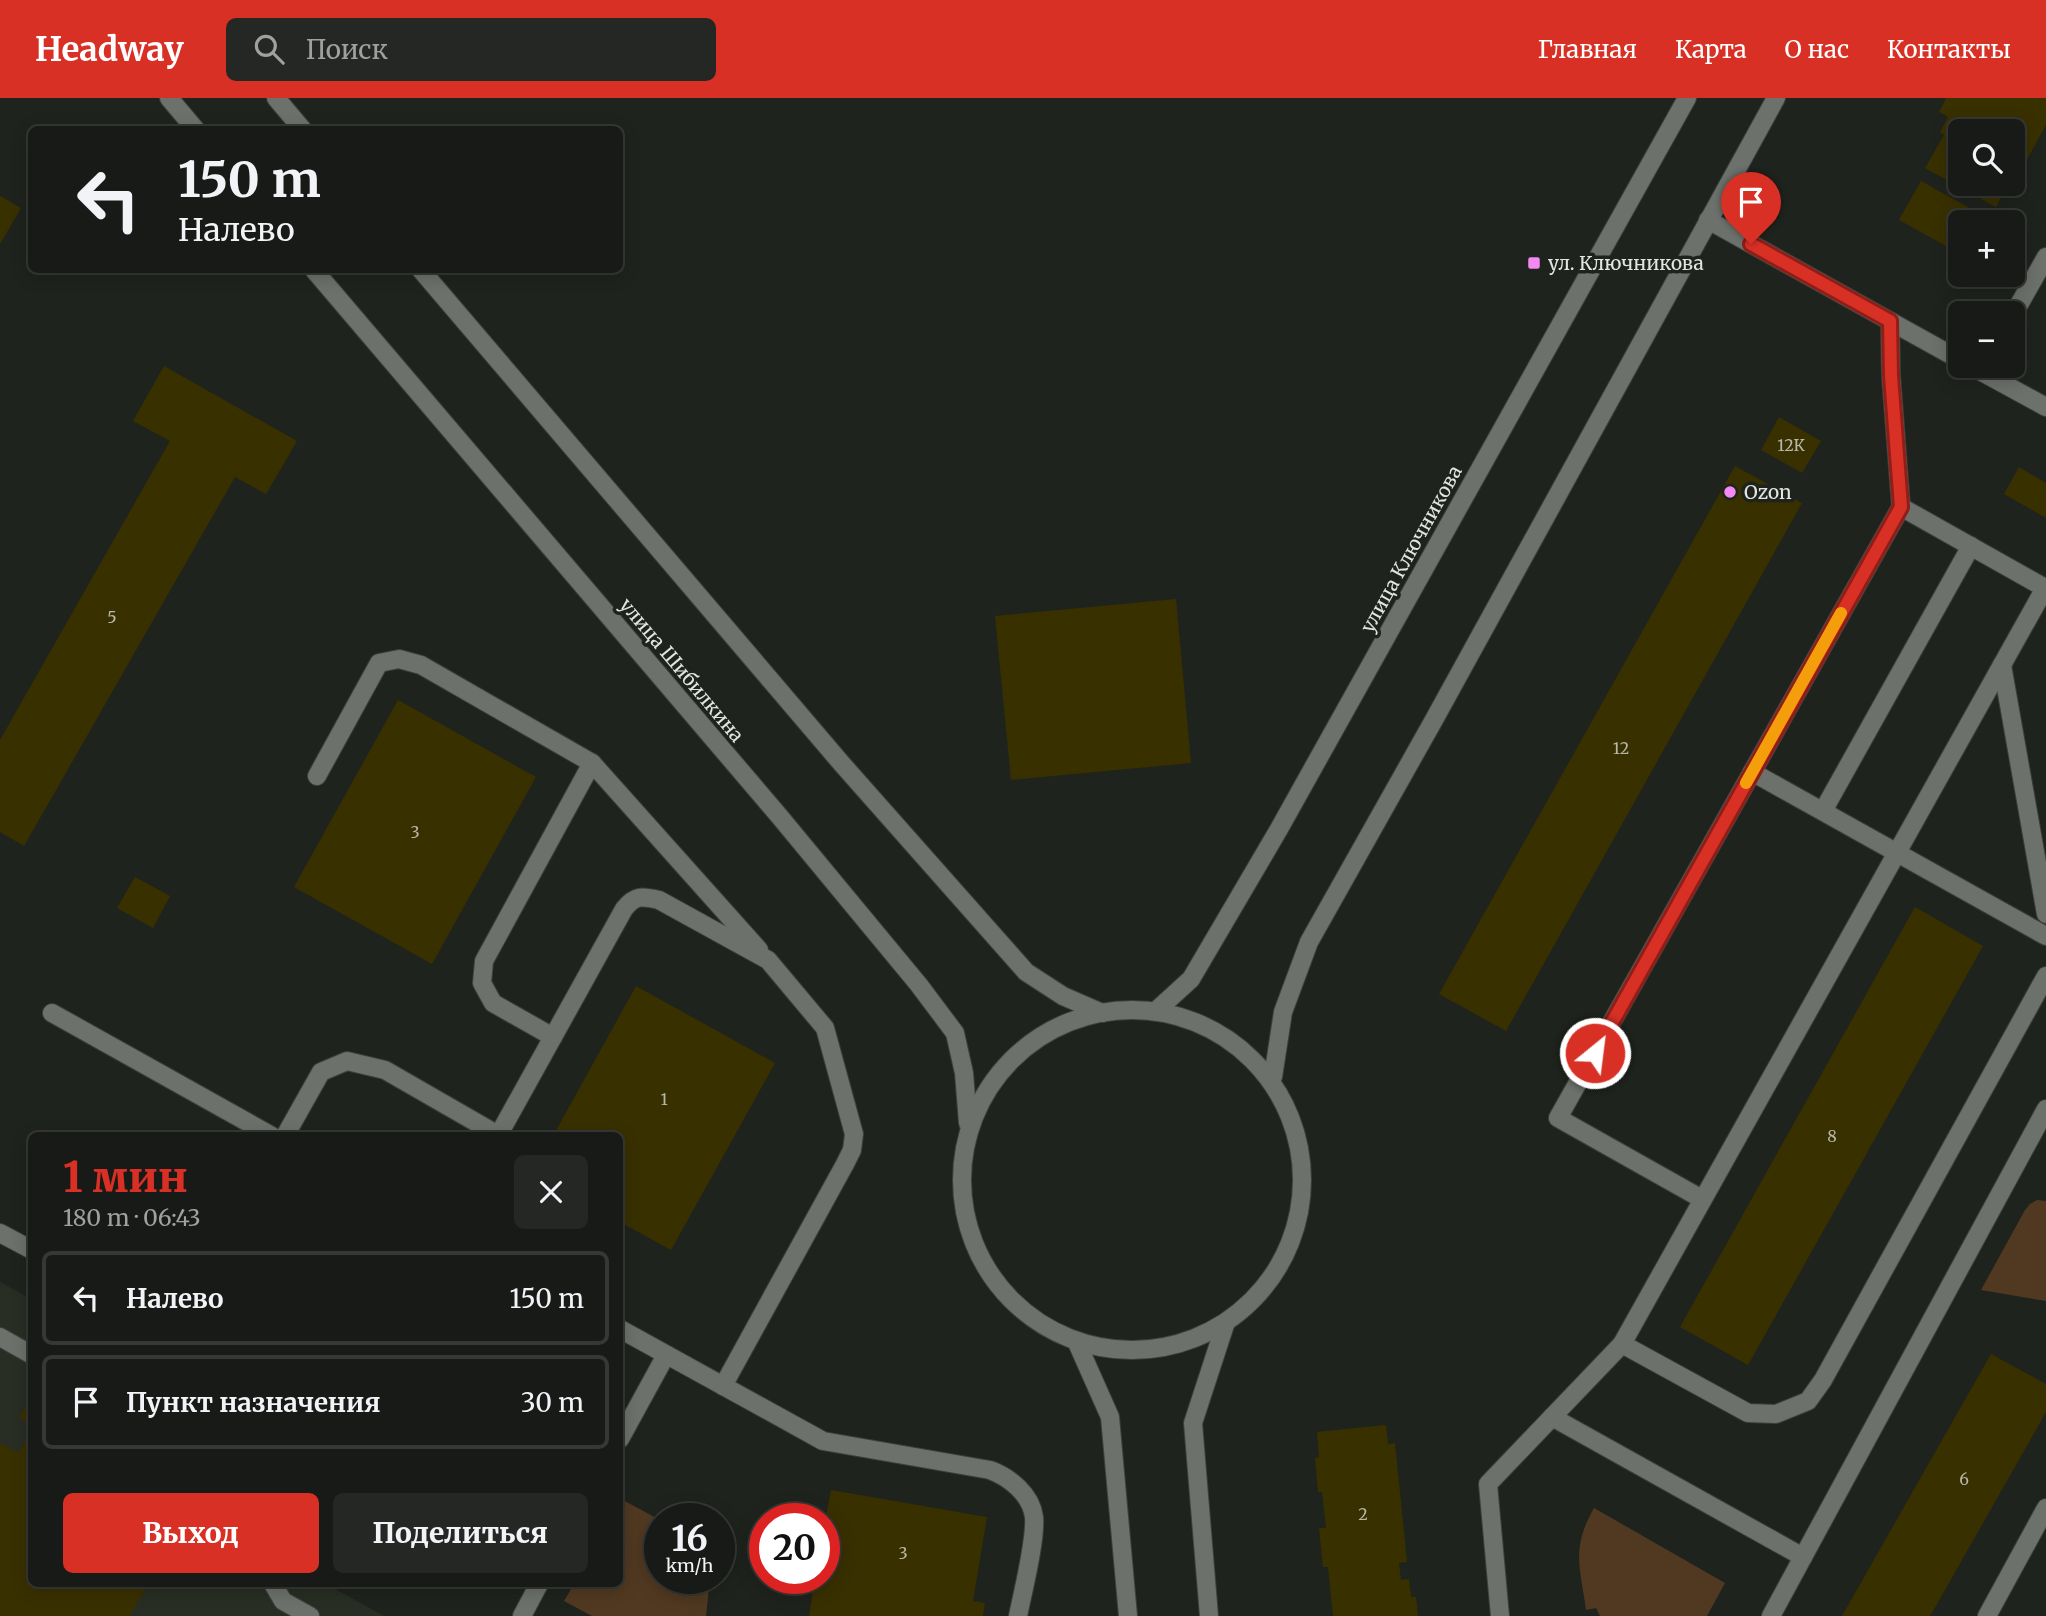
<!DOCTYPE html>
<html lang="ru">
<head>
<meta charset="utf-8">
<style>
  :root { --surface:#171a16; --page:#242723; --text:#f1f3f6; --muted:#9ea1a1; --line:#363835; --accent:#d93025 }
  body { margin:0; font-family:Merriweather,serif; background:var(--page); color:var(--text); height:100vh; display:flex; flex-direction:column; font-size:26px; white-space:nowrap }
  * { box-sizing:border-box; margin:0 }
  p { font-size:23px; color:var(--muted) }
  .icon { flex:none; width:38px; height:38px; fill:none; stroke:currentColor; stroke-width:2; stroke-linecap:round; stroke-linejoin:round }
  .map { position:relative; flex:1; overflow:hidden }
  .sheet { position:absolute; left:28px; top:1034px; width:595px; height:455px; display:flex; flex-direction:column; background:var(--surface); border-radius:10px; box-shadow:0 4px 18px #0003,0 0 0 2px var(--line) }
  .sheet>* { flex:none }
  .banner { position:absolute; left:28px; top:28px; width:595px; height:147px; border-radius:10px; box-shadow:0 4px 18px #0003,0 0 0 2px var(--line); background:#171a16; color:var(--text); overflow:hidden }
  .fabs { position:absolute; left:1948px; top:21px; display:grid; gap:14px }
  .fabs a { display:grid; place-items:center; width:77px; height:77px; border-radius:10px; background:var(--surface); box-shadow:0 4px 18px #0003,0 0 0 2px var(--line); font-size:35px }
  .speed { position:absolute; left:644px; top:1405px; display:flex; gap:14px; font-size:35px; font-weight:700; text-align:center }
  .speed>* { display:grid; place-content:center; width:91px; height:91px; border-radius:50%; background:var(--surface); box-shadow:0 4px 18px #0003,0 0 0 2px var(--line); line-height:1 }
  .speed small { font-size:18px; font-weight:400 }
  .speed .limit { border:10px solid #d22; background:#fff; color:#111 }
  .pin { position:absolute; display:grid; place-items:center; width:60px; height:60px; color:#fff; margin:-72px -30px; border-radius:50% 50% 50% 0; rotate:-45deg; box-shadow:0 0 7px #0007 }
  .pin .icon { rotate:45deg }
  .me { position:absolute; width:77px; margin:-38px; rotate:29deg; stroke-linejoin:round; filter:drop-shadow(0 0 5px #0008) }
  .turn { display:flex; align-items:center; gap:24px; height:147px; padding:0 35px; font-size:32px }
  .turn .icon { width:91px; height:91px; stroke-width:2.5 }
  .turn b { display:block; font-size:49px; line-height:60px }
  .round { display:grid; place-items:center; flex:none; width:74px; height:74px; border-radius:10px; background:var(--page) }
  .head { display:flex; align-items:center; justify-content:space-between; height:119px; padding:0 35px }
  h1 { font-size:42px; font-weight:800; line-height:52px; color:var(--accent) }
  .cta { display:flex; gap:14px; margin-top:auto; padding:14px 35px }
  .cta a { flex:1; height:80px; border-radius:10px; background:var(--accent); color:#fff; font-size:28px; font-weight:800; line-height:80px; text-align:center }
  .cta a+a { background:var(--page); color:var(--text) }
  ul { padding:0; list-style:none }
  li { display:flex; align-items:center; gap:21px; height:94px; margin:0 14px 10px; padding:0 21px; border:4px solid var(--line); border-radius:10px }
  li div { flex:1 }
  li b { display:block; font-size:26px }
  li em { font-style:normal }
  header { display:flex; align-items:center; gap:42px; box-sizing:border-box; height:98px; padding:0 35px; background:var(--accent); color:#fff }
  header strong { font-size:33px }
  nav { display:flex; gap:38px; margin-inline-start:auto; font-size:24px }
  .search { width:490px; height:63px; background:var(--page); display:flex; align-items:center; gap:18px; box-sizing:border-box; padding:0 24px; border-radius:10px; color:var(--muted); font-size:26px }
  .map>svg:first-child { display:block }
</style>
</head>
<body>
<header>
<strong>Headway</strong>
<div class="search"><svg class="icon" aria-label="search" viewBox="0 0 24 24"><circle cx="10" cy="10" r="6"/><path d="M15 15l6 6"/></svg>Поиск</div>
<nav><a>Главная</a><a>Карта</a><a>О нас</a><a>Контакты</a></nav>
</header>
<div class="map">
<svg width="2046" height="1518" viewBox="0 0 2046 1518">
  <rect width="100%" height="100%" fill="#1f231d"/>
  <path fill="#282e23" d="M0 1184 31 1201 32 1486H326L384 1518H0Z"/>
  <g fill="#513921">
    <path d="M2037 1102 2046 1103V1203L1981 1192 2025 1112 2030 1106Z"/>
    <path d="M621 1401 660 1422V1480L710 1481 706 1518H592L564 1503 574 1486H620Z"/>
    <path d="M1594 1410 1725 1485 1707 1518H1600L1596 1510 1586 1512C1580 1468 1571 1451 1594 1410Z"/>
  </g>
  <g fill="#393000">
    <path d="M1946 0H2046V27L2018 78 2012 75V33H1960V86H2002L2007 88 1996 109 1925 70 1944 37 1940 34 1948 19 1939 14Z"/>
    <path d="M1921 83 1968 109 1946 148 1899 122Z"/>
    <path d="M0 98 21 110 0 146Z"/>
    <path d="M164 268 297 343 266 396 235 379 24 748 0 734V642L170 343 133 323Z"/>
    <path d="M1779 319 1821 343 1802 375 1761 352Z"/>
    <path d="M1735 368 1802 405 1506 933 1439 896Z"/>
    <path d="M2019 369 2046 385V420L2004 396Z"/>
    <path d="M1176 501 1191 665 1011 682 995 518Z"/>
    <path d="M398 602 536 679 432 866 294 789Z"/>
    <path d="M135 779 170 798 153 830 117 810Z"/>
    <path d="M1915 809 1983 848 1748 1267 1680 1229Z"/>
    <path d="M636 888 775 965 671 1152 620 1124V1038H553Z"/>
    <path d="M1991 1256 2046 1286V1314L1937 1506 1930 1518H1842Z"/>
    <path d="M32 1298V1327L19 1320Z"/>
    <path d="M1386 1327 1388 1346 1395 1345 1407 1464 1399 1465 1401 1482 1409 1481 1411 1499H1416L1418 1518H1333L1328 1469H1323L1319 1430H1326L1322 1394H1318L1315 1360 1319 1359 1317 1334Z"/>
    <path d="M32 1332V1486H148L130 1518H0V1345L18 1355Z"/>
    <path d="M831 1392 987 1419 973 1503 985 1505 983 1518H809L815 1480H824V1429Z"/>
  </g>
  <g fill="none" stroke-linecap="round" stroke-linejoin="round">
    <defs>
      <g id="minor">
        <path d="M169 0 196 32"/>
        <path d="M276 0 303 32"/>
        <path d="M1708 122 1960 262"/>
        <path d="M314 172 780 719 919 887 955 935 964 975 968 1025"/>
        <path d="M421 172 842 666 1026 874 1063 898 1102 915"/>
        <path d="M2012 219 2046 159"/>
        <path d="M1971 268 2046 309"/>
        <path d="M2002 567 2046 816"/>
        <path d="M1752 674 2046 838"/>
        <path d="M317 678 379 565 399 561 421 567 592 665 759 852"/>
        <path d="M1823 713 1971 448"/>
        <circle cx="1132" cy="1082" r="170"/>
        <path d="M1157 912 1191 881 1279 731 1687 0"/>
        <path d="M52 915 272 1038"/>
        <path d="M553 939 493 905 482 885 484 863 592 665"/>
        <path d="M1273 979 1283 914 1309 844 1435 620 1776 0"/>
        <path d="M285 1038 321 974 347 963 385 972 498 1037"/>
        <path d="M498 1038 624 811C635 797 642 798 659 802L768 862 825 930 854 1036 852 1052 845 1066 723 1288"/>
        <path d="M1702 1101 1558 1020 1901 409 1891 278 1890 223"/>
        <path d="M0 1135 32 1152"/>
        <path d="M620 1231 823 1343 990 1372C1009 1379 1031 1396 1034 1419 1036 1442 1023 1493 1018 1518"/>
        <path d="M0 1239 32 1257"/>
        <path d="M1622 1246 1748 1315 1776 1316 1808 1303 1823 1282 2046 878"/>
        <path d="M1078 1247 1110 1319 1128 1518"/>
        <path d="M1552 1319 1803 1459"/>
        <path d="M620 1341 666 1257"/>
        <path d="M273 1486 283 1503 310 1518"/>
        <path d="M522 1518 539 1486"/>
        <path d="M1209 1518 1193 1325 1225 1227"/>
        <path d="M1500 1518 1488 1386 1622 1246 2045 490 1901 409"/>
        <path d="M1771 1518 2046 1011"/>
        <path d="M1987 1518 2046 1410"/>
      </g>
    </defs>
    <use href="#minor" stroke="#3d403b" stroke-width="20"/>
    <use href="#minor" stroke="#6d716b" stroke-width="18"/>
  </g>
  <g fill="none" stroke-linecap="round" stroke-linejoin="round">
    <defs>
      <path id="route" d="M1595 955 1901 409 1891 278 1890 223 1751 146"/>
    </defs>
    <use href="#route" stroke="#8d1f18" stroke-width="18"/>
    <use href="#route" stroke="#d93025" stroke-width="12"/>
    <path stroke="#f59e0b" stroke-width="12" d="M1746 685 1841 515"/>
  </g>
  <g fill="#f389f1" stroke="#1f231d" stroke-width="2.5">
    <rect x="1527" y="158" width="14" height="14" rx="3.5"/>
    <circle cx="1730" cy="394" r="7"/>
  </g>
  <g text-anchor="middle" stroke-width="7" stroke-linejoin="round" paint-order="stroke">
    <g font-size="16" fill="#b8b8a9">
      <text x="1791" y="353">12К</text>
      <text x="112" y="525">5</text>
      <text x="1621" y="656">12</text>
      <text x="415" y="740">3</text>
      <text x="664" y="1007">1</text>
      <text x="1832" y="1044">8</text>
      <text x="1964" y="1387">6</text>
      <text x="1363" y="1422">2</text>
      <text x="903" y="1461">3</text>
    </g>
    <g font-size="19" fill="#e2e5e1" stroke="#1f231d" text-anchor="start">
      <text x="1548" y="172">ул. Ключникова</text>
      <text x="1744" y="401">Ozon</text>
    </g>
    <g font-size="19" fill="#e2e5e1" stroke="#1f231d">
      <text transform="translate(1411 451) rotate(-61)" y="7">улица Ключникова</text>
      <text transform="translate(682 572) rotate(50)" y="7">улица Шибилкина</text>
    </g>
  </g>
</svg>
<div class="fabs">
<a><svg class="icon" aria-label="search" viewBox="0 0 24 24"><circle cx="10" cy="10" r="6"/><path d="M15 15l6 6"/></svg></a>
<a>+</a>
<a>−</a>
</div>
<div class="speed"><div>16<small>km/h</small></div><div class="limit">20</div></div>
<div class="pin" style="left:1751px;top:146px;background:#d93025"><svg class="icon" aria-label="arrive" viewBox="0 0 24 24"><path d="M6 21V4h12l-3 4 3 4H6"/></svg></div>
<svg class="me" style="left:1595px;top:955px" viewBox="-20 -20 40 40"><circle r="17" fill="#d93025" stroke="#fff" stroke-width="3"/><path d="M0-11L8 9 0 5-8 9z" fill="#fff"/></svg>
<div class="banner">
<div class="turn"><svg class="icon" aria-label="left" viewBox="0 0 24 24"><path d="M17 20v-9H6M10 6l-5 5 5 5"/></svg><div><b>150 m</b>Налево</div></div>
</div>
<section class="sheet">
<div class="head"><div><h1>1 мин</h1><p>180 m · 06:43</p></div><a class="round"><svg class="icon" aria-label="close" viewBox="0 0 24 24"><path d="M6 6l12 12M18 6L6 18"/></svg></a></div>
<ul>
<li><svg class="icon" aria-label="left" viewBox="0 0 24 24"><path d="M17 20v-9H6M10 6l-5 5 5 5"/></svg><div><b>Налево</b></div><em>150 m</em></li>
<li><svg class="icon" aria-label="arrive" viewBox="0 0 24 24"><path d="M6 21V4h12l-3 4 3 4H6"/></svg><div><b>Пункт назначения</b></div><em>30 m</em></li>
</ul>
<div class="cta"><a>Выход</a><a>Поделиться</a></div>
</section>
</div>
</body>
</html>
